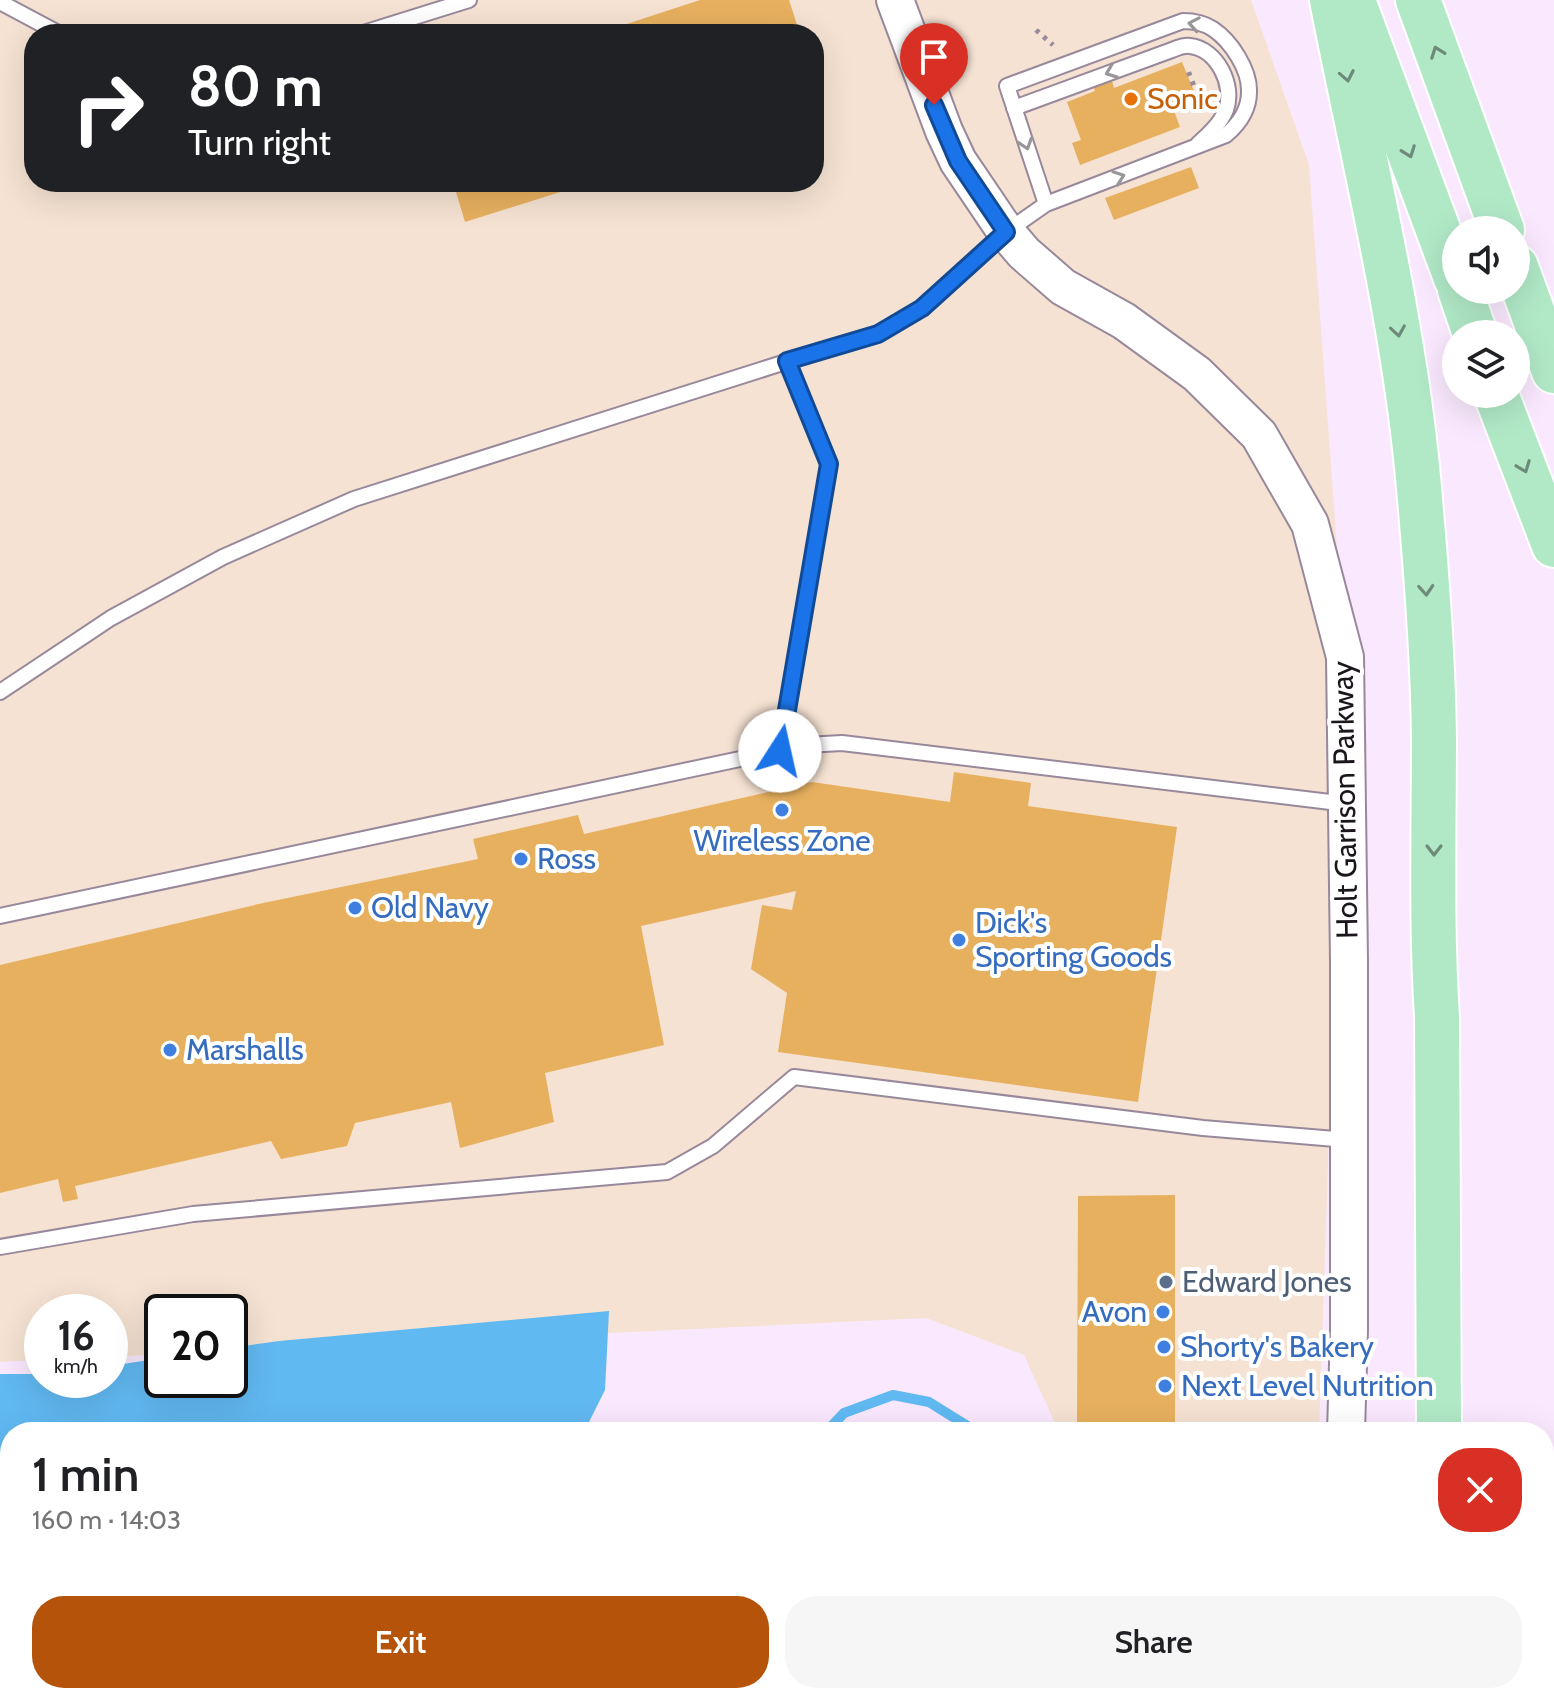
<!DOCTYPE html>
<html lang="en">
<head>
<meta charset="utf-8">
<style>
  :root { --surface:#fff; --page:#f6f6f6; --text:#202124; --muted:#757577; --accent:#b45309 }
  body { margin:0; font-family:Cabin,sans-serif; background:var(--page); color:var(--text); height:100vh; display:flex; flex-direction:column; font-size:30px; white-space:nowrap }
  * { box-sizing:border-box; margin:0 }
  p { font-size:26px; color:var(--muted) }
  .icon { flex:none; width:44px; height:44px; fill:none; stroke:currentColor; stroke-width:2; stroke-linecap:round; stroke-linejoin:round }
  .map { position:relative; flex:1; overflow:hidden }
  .sheet { position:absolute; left:0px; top:1422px; width:1554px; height:282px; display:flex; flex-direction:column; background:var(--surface); border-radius:32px 32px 0 0; box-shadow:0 8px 32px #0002 }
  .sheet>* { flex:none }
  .hud { position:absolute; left:24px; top:24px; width:800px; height:168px; border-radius:32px; box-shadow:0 8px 32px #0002; background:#202124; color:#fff; overflow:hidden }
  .controls { position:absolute; left:1442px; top:216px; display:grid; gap:16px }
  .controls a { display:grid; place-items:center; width:88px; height:88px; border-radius:50%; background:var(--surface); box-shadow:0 8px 32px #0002; font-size:40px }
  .speed { position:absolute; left:24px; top:1294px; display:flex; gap:16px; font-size:40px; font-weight:700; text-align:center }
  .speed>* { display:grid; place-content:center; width:104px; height:104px; border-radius:50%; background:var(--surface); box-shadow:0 8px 32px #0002; line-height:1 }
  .speed small { font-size:20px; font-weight:400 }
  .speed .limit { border:4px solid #111; border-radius:12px; background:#fff; color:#111 }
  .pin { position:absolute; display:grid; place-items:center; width:68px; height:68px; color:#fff; margin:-82px -34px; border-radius:50% 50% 50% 0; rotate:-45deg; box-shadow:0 0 8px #0007 }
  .pin .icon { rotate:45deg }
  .me { position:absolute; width:88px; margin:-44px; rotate:10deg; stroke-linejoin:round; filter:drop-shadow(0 0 6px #0008) }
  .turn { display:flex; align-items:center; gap:28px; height:168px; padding:0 32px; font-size:36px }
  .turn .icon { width:104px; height:104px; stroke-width:2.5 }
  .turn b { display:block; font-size:56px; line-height:68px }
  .round { display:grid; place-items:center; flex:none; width:84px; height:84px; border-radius:32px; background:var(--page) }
  .summary { display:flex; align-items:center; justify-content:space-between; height:136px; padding:0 32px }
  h1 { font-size:48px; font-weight:600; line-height:60px }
  .primary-button { display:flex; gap:16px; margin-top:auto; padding:16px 32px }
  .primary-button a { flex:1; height:92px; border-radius:32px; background:var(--accent); color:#fff; font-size:32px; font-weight:600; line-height:92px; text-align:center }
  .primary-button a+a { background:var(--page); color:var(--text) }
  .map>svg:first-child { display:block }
</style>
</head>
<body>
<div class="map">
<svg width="1554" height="1703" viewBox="0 0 1554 1703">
  <rect width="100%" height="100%" fill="#fae9fe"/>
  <path fill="#f5e2d2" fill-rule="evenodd" d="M0 0H1251L1309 165 1345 657 1319 1432H1059L1024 1355 926 1318 230 1351V1312H162V1354L110 1357V1312H42V1360L0 1362ZM34 34H814V182H34Z"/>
  <path fill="#61b9f2" d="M609 1311 605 1390 584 1432H10V1694H83L62 1703H0V1374H42V1380H110V1366L162 1358V1380H230V1348L279 1341Z"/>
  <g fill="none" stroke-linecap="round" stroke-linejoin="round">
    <g stroke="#61b9f2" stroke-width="10">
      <path d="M826 1432 844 1413 893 1395 929 1402 977 1432"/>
      <path d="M1039 1694 1041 1703"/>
      <path d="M662 1703 665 1694"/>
    </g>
  </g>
  <g fill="#e7b05f">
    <path d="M700 0H789L800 34H596Z"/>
    <path d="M1182 62 1196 96 1172 105 1180 127 1080 165 1072 143 1081 140 1067 102 1095 91 1091 81 1110 74 1114 88Z"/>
    <path d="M1191 167 1199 188 1114 220 1105 198Z"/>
    <path d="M453 182H588L589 183 465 222Z"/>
    <path d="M954 772 1031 783 1028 806 1177 827 1138 1102 778 1052 787 993 751 969 762 905 792 910 796 891 641 926 664 1045 545 1073 554 1122 460 1148 451 1102 355 1123 347 1146 281 1159 271 1141 75 1186 78 1199 63 1202 58 1179 0 1193V965L263 903 478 859 473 839 578 815 584 834 812 782 950 802Z"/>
    <path d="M1175 1195V1432H1077L1078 1196Z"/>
  </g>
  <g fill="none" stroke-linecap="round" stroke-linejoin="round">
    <defs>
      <g id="service">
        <path d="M0 2 60 34"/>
        <path d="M360 34 469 0"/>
        <path d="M1014 108 1172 50C1177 48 1184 45 1190 46 1217 49 1235 85 1226 110 1220 124 1209 134 1198 144"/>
        <path d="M0 692 111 618 223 557 354 499 836 346 878 334 922 308 1006 232 1046 204 1226 135C1239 124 1249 110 1249 92 1250 70 1231 41 1213 29 1204 23 1193 21 1183 21L1007 86 1046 204"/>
        <path d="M780 751 829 464 787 361"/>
        <path d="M0 916 806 745 842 743 1347 804"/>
        <path d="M0 1247 193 1214 667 1172 713 1146 794 1077 1203 1128 1347 1140"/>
      </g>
      <g id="tertiary">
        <path d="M895 0 944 131 958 161 1006 232 1024 253 1063 287 1124 321 1197 374 1259 435 1310 524 1345 657 1349 961V1330L1346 1432"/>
        <path d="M1350 1694V1703"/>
      </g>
      <g id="primary">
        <path d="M1332 0C1363 158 1403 317 1418 477 1426 564 1433 651 1434 738 1434 831 1431 924 1437 1017L1439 1432"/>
        <path d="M1418 0 1502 230"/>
        <path d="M1355 6 1456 278"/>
        <path d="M1516 267 1554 371"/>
        <path d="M1460 290 1475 334"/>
        <path d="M1496 394 1554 545"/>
        <path d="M1544 1624 1554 1589"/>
        <path d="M1443 1694V1703"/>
        <path d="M1522 1703 1524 1694"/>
      </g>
    </defs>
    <use href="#service" stroke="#98889b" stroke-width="18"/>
    <use href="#tertiary" stroke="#98889b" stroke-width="40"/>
    <use href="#primary" stroke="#fff" stroke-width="48"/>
    <g stroke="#978b9a" stroke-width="5" stroke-dasharray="4 6" stroke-linecap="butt">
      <path d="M1036 30 1053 45"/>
      <path d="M1176 109 1199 99 1187 68"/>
    </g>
    <use href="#service" stroke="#fff" stroke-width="14"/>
    <use href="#tertiary" stroke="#fff" stroke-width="36"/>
    <use href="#primary" stroke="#b1e9c7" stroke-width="44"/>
  </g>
  <defs><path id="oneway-chevron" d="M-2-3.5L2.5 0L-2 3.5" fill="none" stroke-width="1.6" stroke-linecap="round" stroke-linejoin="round" transform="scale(2)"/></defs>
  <g stroke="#989699">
    <use href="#oneway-chevron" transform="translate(1194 24) rotate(-170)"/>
    <use href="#oneway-chevron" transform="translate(1111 72) rotate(159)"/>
    <use href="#oneway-chevron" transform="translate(1026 144) rotate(72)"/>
    <use href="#oneway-chevron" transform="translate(1119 177) rotate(-20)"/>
  </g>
  <g stroke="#6e8a7a">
    <use href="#oneway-chevron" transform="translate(1437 52) rotate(-110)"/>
    <use href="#oneway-chevron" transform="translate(1347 76) rotate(79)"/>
    <use href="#oneway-chevron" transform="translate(1409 152) rotate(70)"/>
    <use href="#oneway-chevron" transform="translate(1398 331) rotate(81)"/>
    <use href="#oneway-chevron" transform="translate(1524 467) rotate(69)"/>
    <use href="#oneway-chevron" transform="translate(1426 590) rotate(86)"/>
    <use href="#oneway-chevron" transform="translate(1434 850) rotate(90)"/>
  </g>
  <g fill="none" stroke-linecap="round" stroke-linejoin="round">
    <defs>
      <path id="route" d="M780 751 829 464 787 361 878 334 922 308 1006 232 958 161 934 105"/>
    </defs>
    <use href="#route" stroke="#114b97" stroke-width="20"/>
    <use href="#route" stroke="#1a73e8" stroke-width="14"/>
  </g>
  <circle fill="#e8710a" stroke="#fff" stroke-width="3" cx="1131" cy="99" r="8"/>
  <g fill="#3f7fe0" stroke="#fff" stroke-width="3">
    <circle cx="782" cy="810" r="8"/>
    <circle cx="521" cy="859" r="8"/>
    <circle cx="355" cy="908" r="8"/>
    <circle cx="959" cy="940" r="8"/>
    <circle cx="170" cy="1050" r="8"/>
    <circle cx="1163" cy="1312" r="8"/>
    <circle cx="1164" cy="1347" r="8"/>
    <circle cx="1165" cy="1386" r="8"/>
  </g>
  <circle fill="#5c6f8a" stroke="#fff" stroke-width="3" cx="1166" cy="1282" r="8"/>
  <g text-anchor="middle" stroke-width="8" stroke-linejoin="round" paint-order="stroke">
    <g font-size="30" fill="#c56008" stroke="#fff" text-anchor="start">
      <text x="1147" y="109">Sonic</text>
    </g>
    <g font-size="30" fill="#1b151c" stroke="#fff">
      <text transform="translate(1345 800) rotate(-91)" y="10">Holt Garrison Parkway</text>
    </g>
    <g font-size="30" fill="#366cbe" stroke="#fff" text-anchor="start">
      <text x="782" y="851" text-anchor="middle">Wireless Zone</text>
      <text x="537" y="869">Ross</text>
      <text x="371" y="918">Old Navy</text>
      <text x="975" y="933">Dick's<tspan x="975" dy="34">Sporting Goods</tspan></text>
      <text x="186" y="1060">Marshalls</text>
      <text x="1147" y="1322" text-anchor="end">Avon</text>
      <text x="1180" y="1357">Shorty's Bakery</text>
      <text x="1181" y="1396">Next Level Nutrition</text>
    </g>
    <g font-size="30" fill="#4e5e75" stroke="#fff" text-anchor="start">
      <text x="1182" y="1292">Edward Jones</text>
    </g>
  </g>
</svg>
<div class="controls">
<a><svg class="icon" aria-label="sound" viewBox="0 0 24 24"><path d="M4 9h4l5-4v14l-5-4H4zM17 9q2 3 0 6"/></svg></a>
<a><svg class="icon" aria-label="layers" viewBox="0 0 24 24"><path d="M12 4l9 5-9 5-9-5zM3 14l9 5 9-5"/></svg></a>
</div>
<div class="speed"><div>16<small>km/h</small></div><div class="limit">20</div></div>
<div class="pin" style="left:934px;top:105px;background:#d93025"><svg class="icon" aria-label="arrive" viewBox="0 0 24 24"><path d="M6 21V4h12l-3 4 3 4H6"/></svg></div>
<svg class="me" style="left:780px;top:751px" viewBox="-20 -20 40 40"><circle r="19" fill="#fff"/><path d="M0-13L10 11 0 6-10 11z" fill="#1a73e8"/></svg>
<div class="hud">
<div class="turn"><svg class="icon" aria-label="right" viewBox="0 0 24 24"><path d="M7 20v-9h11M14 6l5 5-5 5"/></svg><div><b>80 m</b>Turn right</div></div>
</div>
<section class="sheet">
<div class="summary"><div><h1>1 min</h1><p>160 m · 14:03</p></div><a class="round" style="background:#d93025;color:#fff"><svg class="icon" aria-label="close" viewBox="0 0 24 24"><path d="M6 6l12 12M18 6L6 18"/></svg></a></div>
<div class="primary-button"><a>Exit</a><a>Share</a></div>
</section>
</div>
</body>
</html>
